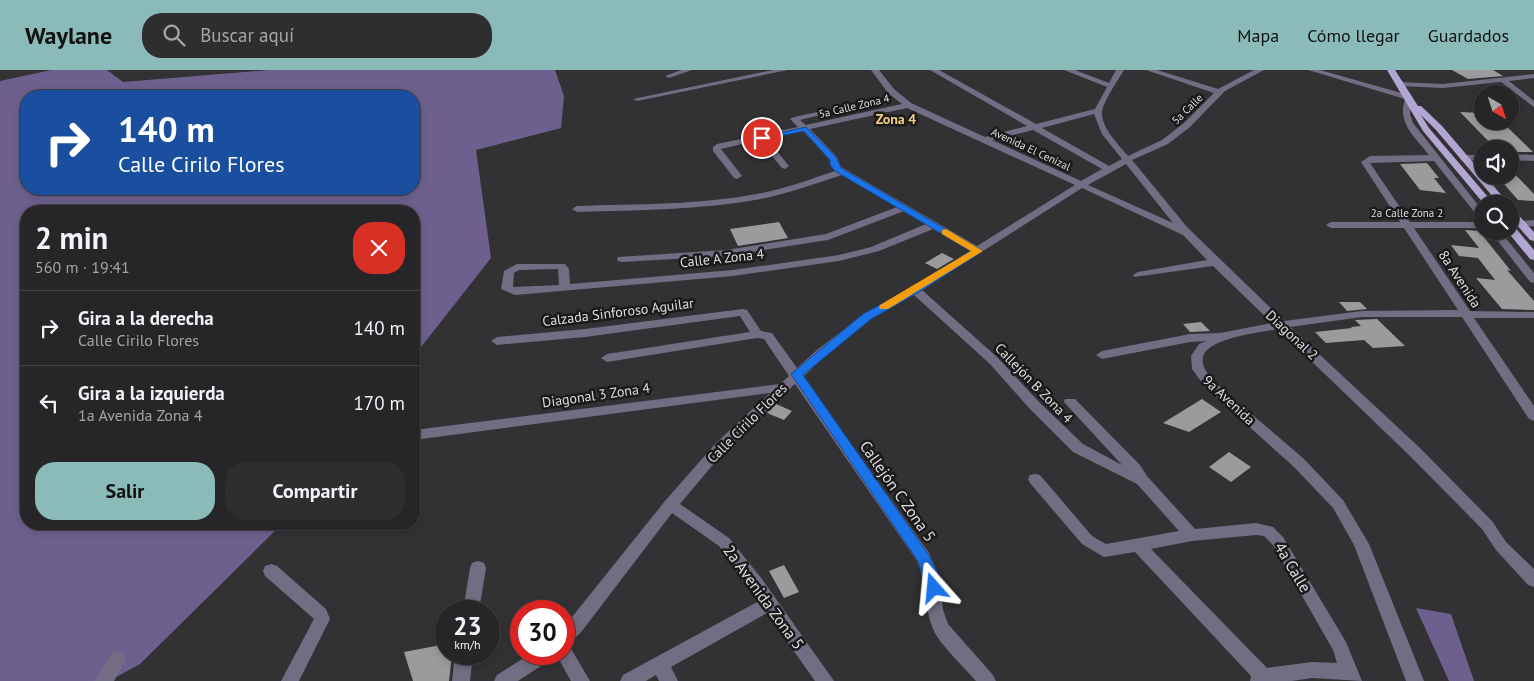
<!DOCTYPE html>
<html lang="es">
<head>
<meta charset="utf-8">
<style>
  :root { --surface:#262527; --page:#2e2d2f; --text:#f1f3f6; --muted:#a4a5a7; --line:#424244; --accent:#8bbbb9 }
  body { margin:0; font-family:"PT Sans",sans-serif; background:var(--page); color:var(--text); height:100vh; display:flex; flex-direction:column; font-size:19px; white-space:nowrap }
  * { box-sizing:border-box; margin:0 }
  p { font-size:16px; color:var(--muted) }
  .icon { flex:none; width:28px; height:28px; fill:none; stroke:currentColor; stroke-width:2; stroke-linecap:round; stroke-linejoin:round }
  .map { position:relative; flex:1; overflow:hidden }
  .side { position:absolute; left:20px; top:135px; width:400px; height:325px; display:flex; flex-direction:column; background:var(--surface); border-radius:20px; box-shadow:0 2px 8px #0003,0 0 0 1px var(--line) }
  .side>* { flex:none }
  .banner { position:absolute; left:20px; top:20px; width:400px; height:105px; border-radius:20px; box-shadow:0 2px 8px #0003,0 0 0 1px var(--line); background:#1a4fa0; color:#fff; overflow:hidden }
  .needle { width:32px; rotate:141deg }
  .buttons { position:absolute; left:1474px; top:15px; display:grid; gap:10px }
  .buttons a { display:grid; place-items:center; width:45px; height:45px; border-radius:50%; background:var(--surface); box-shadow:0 2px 8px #0003,0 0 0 1px var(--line); font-size:25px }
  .speed { position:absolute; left:435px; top:530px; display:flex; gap:10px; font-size:25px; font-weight:700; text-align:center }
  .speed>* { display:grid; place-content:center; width:65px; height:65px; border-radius:50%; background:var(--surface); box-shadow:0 2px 8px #0003,0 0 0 1px var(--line); line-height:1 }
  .speed small { font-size:12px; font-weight:400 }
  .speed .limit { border:8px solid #d22; background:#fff; color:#111 }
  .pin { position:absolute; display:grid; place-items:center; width:42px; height:42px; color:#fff; margin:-21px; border:2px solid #fff; border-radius:50%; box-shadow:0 1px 5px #0007 }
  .me { position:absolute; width:55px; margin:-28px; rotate:342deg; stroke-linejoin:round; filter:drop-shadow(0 0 4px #0008) }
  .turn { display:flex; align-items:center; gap:18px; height:105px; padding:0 15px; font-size:22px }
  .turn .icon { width:65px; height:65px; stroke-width:2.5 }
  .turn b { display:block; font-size:35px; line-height:42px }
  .round { display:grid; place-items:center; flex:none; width:52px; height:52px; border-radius:20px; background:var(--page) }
  .overview { display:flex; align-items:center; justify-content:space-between; height:85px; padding:0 15px }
  h1 { font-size:30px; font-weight:700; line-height:38px }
  .cta { display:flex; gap:10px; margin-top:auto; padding:10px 15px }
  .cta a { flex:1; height:58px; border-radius:20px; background:var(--accent); color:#111; font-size:20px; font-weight:700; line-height:58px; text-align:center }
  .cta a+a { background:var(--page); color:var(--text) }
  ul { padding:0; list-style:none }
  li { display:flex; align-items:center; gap:15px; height:75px; padding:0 15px; border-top:1px solid var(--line) }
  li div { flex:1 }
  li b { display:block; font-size:19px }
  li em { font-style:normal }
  header { display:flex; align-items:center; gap:30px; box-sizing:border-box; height:70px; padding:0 25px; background:var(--accent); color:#111 }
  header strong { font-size:24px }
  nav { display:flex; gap:28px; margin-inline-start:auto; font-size:18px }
  .search { width:350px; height:45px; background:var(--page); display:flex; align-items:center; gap:12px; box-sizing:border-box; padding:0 18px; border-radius:20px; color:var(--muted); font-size:19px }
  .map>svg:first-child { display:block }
</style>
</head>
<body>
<header>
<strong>Waylane</strong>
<div class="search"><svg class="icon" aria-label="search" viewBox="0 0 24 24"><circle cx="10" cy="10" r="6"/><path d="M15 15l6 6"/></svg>Buscar aquí</div>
<nav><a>Mapa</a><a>Cómo llegar</a><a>Guardados</a></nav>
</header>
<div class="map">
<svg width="1534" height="611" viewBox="0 0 1534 611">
  <rect width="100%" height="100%" fill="#323134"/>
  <g fill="#6d608e" fill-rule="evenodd">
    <path d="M51 0H107L123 12 268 0H555L564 26 561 58 476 80 491 188 414 286V141H26V454H282L140 594 109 611H0V11ZM26 26H414V119H26Z"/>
    <path d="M1416 538 1451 544 1474 611H1449Z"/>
  </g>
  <g fill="#9b9b9e">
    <path d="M1452 0H1493L1503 6 1468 9Z"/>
    <path d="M1460 42 1482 43V51H1501L1533 82H1510V79H1496Z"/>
    <path d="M1427 93 1439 108H1434L1446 123 1420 120 1400 94Z"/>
    <path d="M1510 99 1534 124V131L1518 130 1497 106H1510Z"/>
    <path d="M779 152 788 168 738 176 730 159Z"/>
    <path d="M1465 160 1479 161 1511 201 1507 200 1534 231V240L1502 239 1476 208 1495 210 1478 188 1459 186 1451 175 1479 178Z"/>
    <path d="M942 183 954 189 937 199 925 193Z"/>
    <path d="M1339 232H1360L1367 239 1347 241Z"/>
    <path d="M1377 249 1405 276 1373 278 1364 270 1326 273 1315 262 1352 258 1351 257 1361 256 1355 250Z"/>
    <path d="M1201 252 1210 261 1190 262 1183 254Z"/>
    <path d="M1202 329 1221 342 1189 362 1163 353Z"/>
    <path d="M776 334 792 341 784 350 767 343Z"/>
    <path d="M1229 382 1251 397 1231 412 1209 397Z"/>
    <path d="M784 495 799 522 784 528 769 501Z"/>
    <path d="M446 574V584H452L449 611H413L404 582Z"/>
  </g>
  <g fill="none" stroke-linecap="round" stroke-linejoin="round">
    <g fill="#726d82" fill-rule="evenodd">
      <path d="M681 0H692L669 8 665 6Z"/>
      <path d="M773 0H788L637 31 633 29Z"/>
      <path d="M871 0H879L894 19 911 33 985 67 1027 56 930 0H939L1036 54 1095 39 1107 17 1064 0H1075L1109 13 1116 0H1124C1118 10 1103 32 1102 42 1101 58 1119 75 1128 86L1162 70 1184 53 1214 23 1146 0H1157L1218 19 1254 0H1264L1225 21 1190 57 1168 74 1132 90 1187 157 1284 251 1362 241 1458 240 1404 158H1331L1326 155 1331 152H1400L1361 92 1370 86 1429 85C1415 67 1397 54 1405 29L1308 0H1320L1412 26 1410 44 1413 53 1482 140V149L1479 148 1434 91 1370 93 1410 152H1482V158H1414L1470 241 1534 242V248H1474L1534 336V351L1529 349 1462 247H1362L1290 257 1420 378 1492 451 1506 472 1534 499V517L1528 515 1496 480 1482 459 1410 386 1278 259C1263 262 1207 268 1203 287 1201 296 1208 304 1213 311L1304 389 1343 430 1369 474 1424 611H1406L1354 475 1333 438 1294 397 1205 317 1192 299 1191 286 1199 274 1206 271 1190 272 1102 289 1096 285 1102 281 1190 264 1220 263 1272 253 1213 196 1134 207 1133 205 1138 202 1207 190 1183 165 1082 118 922 220 998 288 1040 333 1083 374 1122 395 1064 332 1065 329H1075L1140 395 1147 406 1195 459 1256 453 1273 457 1283 467 1346 572 1362 611 1312 608 1292 611H1250L1251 606 1135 482 1104 487 1082 474 1030 413 1028 409 1030 405 1035 404 1040 405 1092 466 1106 474 1179 461 1137 414 1073 382 1030 339 990 294 914 225 871 249 825 286 803 307 929 483 939 506 943 540 948 554 993 605 996 611H976C965 598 939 574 933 559 924 537 926 513 917 491L795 314 726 379 680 434 729 468 762 509 834 611H815L767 543 671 597 678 611H659L656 605 646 611H620L623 605 759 531 719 476 672 443 582 561 570 573 565 575 570 577 590 611H571L556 584H564V557L665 431 716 373 770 323 414 370V360L780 314 789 306 764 269 757 268 607 292 601 288 607 284 750 262 740 246 585 267 497 275 491 271 497 267 585 259 743 239 747 240 761 261 772 263 797 298 817 280 863 245 911 218 970 181 933 159 879 181 839 191 733 206 515 225 501 219 504 201 517 194H565L569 199 570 214 733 200 839 185 871 177 926 154 904 141 828 170 726 186 622 192 618 191 617 189 618 187 726 180 826 164 897 137 842 105C815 114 789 123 761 129 700 140 638 140 577 142L572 139 577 136C638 134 701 135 762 123 787 118 811 109 835 101L831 95 830 90 803 61 767 69 789 96 785 99 782 98 759 70 721 79 742 106 737 109 734 108 713 81V77L717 74 798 57 790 49 794 47 841 37 845 39 800 50 806 55 902 34 888 23ZM907 38 1075 115 977 176 841 97 837 87 810 59ZM1094 44 1102 64 1122 89 1109 96 1042 58ZM1033 60 1102 99 1081 111 992 70ZM1126 94 1173 153 1088 115ZM558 199 559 215 513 217 514 203 519 200ZM1256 465 1264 466 1273 475 1333 580 1337 593 1312 592 1267 598 1151 479 1192 471Z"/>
      <path d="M1534 4V8L1509 11 1534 31V37L1501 12 1443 18 1400 16 1396 14 1400 12 1443 14Z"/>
      <path d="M1510 84 1534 85V91L1510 90Z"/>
      <path d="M1464 85H1482V91L1461 90 1460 88Z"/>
      <path d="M1534 150V156L1521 157 1516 154 1521 151Z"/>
      <path d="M1490 161H1500L1534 203V213L1530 212Z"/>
      <path d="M478 491 484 493 486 498 479 541H463L470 498 472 493Z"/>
      <path d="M271 494 277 496 326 539 330 549 299 611H281L314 549 265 506 263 501 265 496Z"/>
      <path d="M117 582 123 584 126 590 114 611H95L111 584Z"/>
      <path d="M455 584H473L470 611H452Z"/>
      <path d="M530 584H553L550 590 518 611H494L497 605Z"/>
    </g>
    <g fill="#b2a7d2" fill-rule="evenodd">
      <path d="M1387 0H1395L1418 36H1421L1442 56 1482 103V106H1485L1509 134H1499L1436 60 1421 45 1429 58 1494 134H1484L1423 61Z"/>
      <path d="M1510 138 1513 139 1534 162V171L1530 170 1510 147Z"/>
      <path d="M1510 155 1514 156 1534 180V190L1530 189 1507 161H1510Z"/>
    </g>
  </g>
  <path fill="#1a73e8" stroke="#114b97" d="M806 57 836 87 841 98 983 181 919 222 871 249 803 305 928 484C934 495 944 510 939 522L934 524 928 522 918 491 791 304 863 244 912 218 971 181 835 101 830 95V90L804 61 762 70 758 68Z"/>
  <path fill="#f59e0b" d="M946 159 983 181 888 239H880L879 237 880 235 971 181 942 164V160Z"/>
  <g text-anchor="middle" stroke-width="5" stroke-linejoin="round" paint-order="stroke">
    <g font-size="11" fill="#dededf" stroke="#1a1a1b">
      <text transform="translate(854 36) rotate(-13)" y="4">5a Calle Zona 4</text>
      <text transform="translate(1187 39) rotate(-44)" y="4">5a Calle</text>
      <text transform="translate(1031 79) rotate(25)" y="4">Avenida El Cenizal</text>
      <text x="1407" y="147">2a Calle Zona 2</text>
    </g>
    <g font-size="14" font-weight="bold" fill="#edcc82" stroke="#1a1a1b">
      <text x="896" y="54">Zona 4</text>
    </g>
    <g font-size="14" fill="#dededf" stroke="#1a1a1b">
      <text transform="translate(722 188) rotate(-6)" y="5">Calle A Zona 4</text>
      <text transform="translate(1460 209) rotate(57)" y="5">8a Avenida</text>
      <text transform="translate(618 242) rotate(-7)" y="5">Calzada Sinforoso Aguilar</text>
      <text transform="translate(1292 265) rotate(43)" y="5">Diagonal 2</text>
      <text transform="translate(1034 313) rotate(46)" y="5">Callejón B Zona 4</text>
      <text transform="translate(596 325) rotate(-8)" y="5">Diagonal 3 Zona 4</text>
      <text transform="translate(1229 330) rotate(43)" y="5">9a Avenida</text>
      <text transform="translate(747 353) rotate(-45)" y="5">Calle Cirilo Flores</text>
    </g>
    <g font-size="16" fill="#dededf" stroke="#1a1a1b">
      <text transform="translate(898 421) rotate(55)" y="6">Callejón C Zona 5</text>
      <text transform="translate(1293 497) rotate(59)" y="6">4a Calle</text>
      <text transform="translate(764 527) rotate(54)" y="6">2a Avenida Zona 5</text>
    </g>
  </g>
</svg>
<div class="buttons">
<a><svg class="needle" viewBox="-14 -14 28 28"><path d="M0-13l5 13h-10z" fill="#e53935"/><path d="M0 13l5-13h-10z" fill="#a4a5a7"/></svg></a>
<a><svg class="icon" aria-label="sound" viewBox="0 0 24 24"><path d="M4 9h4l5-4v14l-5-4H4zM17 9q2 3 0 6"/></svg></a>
<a><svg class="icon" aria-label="search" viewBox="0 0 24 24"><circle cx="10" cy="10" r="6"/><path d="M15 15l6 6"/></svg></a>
</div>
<div class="speed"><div>23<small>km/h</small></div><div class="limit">30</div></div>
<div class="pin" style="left:762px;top:68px;background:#d93025"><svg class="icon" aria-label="arrive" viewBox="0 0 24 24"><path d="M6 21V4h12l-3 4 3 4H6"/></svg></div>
<svg class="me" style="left:934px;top:518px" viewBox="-20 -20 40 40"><path d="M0-17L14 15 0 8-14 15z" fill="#1a73e8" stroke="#fff" stroke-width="4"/></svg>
<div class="banner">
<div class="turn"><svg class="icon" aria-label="right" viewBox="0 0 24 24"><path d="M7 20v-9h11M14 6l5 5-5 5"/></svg><div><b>140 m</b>Calle Cirilo Flores</div></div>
</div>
<section class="side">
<div class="overview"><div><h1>2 min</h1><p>560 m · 19:41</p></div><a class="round" style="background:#d93025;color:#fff"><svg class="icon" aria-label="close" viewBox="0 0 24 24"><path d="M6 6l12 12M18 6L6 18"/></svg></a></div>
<ul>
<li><svg class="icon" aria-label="right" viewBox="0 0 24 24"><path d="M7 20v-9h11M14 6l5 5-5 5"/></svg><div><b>Gira a la derecha</b><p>Calle Cirilo Flores</p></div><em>140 m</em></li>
<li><svg class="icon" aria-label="left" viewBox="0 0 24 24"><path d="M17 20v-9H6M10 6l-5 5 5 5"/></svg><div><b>Gira a la izquierda</b><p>1a Avenida Zona 4</p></div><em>170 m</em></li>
</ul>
<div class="cta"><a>Salir</a><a>Compartir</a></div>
</section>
</div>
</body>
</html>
